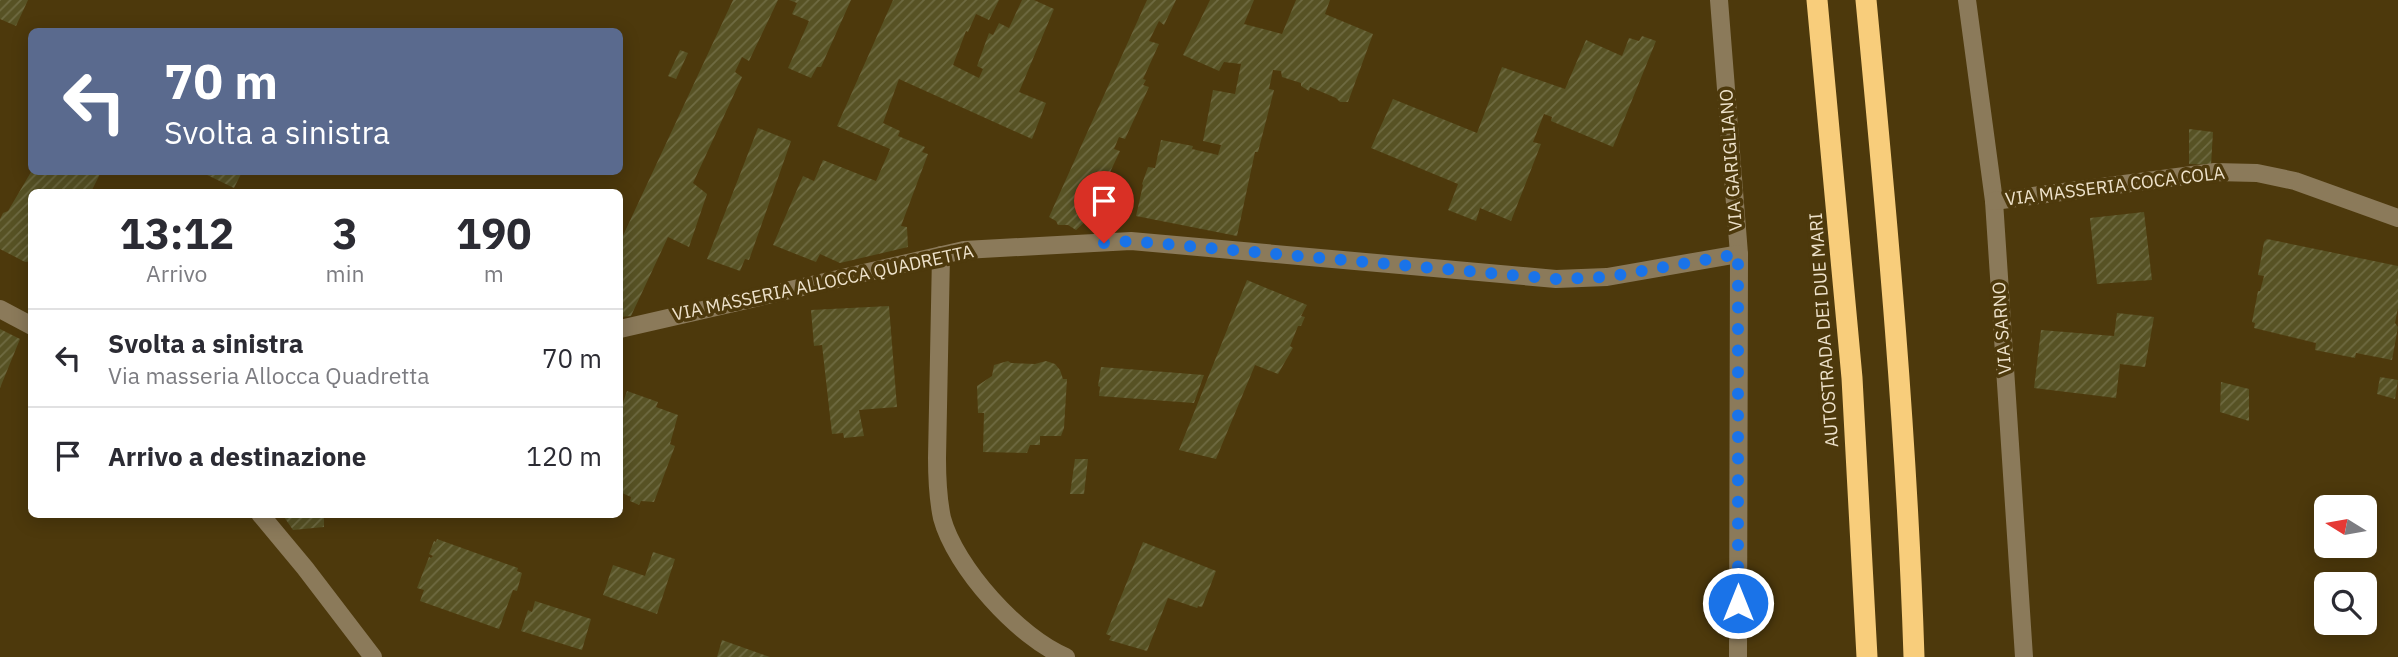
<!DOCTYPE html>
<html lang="it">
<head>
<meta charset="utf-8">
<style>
  :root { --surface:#fff; --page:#f7f7f7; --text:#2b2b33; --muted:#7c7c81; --line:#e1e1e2 }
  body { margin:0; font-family:"IBM Plex Sans",sans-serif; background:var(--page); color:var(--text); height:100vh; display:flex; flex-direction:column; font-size:26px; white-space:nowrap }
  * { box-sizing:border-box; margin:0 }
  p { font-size:23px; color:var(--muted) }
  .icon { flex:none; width:38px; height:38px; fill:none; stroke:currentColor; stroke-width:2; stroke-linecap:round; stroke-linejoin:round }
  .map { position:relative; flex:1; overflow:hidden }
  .drawer { position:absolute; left:28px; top:189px; width:595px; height:329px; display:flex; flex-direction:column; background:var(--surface); border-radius:10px; box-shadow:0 4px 18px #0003 }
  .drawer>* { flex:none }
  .guide { position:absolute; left:28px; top:28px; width:595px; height:147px; border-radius:10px; box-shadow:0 4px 18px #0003; background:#5a6a8e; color:#fff; overflow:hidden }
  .needle { width:46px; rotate:281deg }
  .tools { position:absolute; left:2314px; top:495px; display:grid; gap:14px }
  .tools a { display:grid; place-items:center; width:63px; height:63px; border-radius:10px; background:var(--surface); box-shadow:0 4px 18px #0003; font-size:35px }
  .pin { position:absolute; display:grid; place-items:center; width:60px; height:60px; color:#fff; margin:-72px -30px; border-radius:50% 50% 50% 0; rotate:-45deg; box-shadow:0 0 7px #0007 }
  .pin .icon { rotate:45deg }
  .me { position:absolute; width:77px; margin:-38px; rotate:0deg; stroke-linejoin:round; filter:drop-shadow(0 0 5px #0008) }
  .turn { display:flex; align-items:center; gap:24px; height:147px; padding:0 21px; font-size:32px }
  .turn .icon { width:91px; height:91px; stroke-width:2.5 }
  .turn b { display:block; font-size:49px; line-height:60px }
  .eta { display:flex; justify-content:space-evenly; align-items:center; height:119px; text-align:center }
  .eta b { font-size:42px; font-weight:700; line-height:49px }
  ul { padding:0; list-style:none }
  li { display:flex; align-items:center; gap:21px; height:98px; padding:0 21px; border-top:2px solid var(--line) }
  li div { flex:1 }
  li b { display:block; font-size:26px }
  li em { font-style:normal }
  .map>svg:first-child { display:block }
</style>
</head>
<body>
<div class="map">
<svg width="2398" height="657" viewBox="0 0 2398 657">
  <defs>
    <pattern id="building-hatch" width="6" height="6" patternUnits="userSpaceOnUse" patternTransform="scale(1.75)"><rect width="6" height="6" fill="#575224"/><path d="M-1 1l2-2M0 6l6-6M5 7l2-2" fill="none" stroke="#6f6b42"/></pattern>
  </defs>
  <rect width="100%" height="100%" fill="#4d390c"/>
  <g fill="url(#building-hatch)">
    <path d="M0 0H28L16 26 0 19Z"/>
    <path d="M733 0H778L749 61 742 57 735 72 742 77 693 183 707 194 689 247 668 237 631 316 620 317V242Z"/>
    <path d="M789 0H851L821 67H817L811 78 788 68 809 21 792 14 797 3Z"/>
    <path d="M893 0H999L989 20 976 14 968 32 966 31 953 65 979 78 983 69 977 66 989 33 993 35 999 23 1009 28 1022 0H1034L1054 9 1019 92 1046 103 1032 139 899 79 883 123 900 131 898 136 925 147 922 152 928 154 901 226 907 227 908 247 840 263 820 254 816 262 773 245 803 176 814 181 823 160 876 181 890 149 837 126Z"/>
    <path d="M1147 0H1176L1164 25 1159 21 1149 41 1159 44 1143 79 1146 80 1143 85 1149 87 1125 139 1119 137 1114 149 1120 151 1088 219 1076 230 1068 225H1058L1056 221 1049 217Z"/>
    <path d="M1210 0H1254L1244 24 1282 34 1296 0H1330L1325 14 1373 34 1348 102H1340L1336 98 1310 87 1309 91 1301 86V83L1282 77 1281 71 1273 70 1269 89 1274 90 1258 152H1255L1237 236 1136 216 1143 185 1142 184 1148 167 1155 168 1161 140 1193 146 1192 149 1218 155 1221 145 1203 141 1213 90 1235 94 1241 64 1224 62 1219 71 1183 55Z"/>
    <path d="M1642 36 1656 41 1613 147 1551 121 1552 117 1544 114 1533 142 1541 144 1511 221 1480 208 1476 221 1448 210 1458 184 1371 148 1393 99 1477 133 1502 67 1565 89 1586 40 1622 56 1629 38 1639 41Z"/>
    <path d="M680 50 688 53 676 79 668 76Z"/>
    <path d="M758 128 791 141 749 260 745 259 740 271 707 259Z"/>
    <path d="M2189 129 2213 132 2211 165 2189 164Z"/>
    <path d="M31 172H99L100 174 91 192H32V261L25 262 0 249V219L3 213 8 211Z"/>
    <path d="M201 172H242L234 188Z"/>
    <path d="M2144 212 2152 280 2097 284 2090 218Z"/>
    <path d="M2267 239 2398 266V308L2395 323 2398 327 2392 360 2356 353 2355 358 2315 350 2316 343 2254 328 2255 323 2252 322 2258 291H2260L2264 276 2258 275 2264 242Z"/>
    <path d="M1247 280 1307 305 1301 316 1305 317 1301 326H1298L1290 346 1293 348 1278 374 1255 365 1216 459 1179 450Z"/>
    <path d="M889 306 897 407 859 410 864 436 844 438 843 433 832 434 822 345 814 346 811 310Z"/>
    <path d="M2117 313 2154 317 2145 367 2120 364 2116 398 2034 388 2041 330 2114 336Z"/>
    <path d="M0 329 20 339 0 388Z"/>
    <path d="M1008 361 1011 363 1035 364 1046 361 1055 364 1060 370 1063 379H1067L1064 428 1061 436H1040V445H1030L1027 453 983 452 984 413H978L977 386 992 376 994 365Z"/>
    <path d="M1101 367 1204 375 1194 403 1099 396 1100 387 1098 386Z"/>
    <path d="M2380 377 2398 380 2395 399 2377 394Z"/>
    <path d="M2221 382 2249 389V421L2220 412Z"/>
    <path d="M627 391 658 402 656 407 678 415 670 444 675 446 654 502 641 501 639 505 630 501 631 497 620 492V411Z"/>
    <path d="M1075 459H1088L1084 494H1070Z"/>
    <path d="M282 514H324V527L293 530Z"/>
    <path d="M437 539 518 568 517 571 522 573 517 591 513 590 499 629 420 601 424 590 417 588 429 557 431 558 433 556 429 554 434 541 436 542Z"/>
    <path d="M1143 542 1216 571 1202 607 1198 606 1197 608 1168 598 1147 651 1109 640 1111 636 1106 634Z"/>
    <path d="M653 552 675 559 657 614 603 595 613 565 645 576Z"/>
    <path d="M535 601 591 619 582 650 521 631 528 610 532 612Z"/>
    <path d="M722 640 770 657H717Z"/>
  </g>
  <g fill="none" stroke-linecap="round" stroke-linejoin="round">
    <g stroke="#8b7a5a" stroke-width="18">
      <path d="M1719 0 1739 254 1738 657"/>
      <path d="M1967 0 1994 201 2024 657"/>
      <path d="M1994 201 2215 172 2257 173 2295 181 2398 218"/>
      <path d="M941 255 937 458C937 478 938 499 942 518 955 567 1019 638 1066 657"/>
      <path d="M0 309 32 326"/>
      <path d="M620 329 964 250 1131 241 1556 279 1607 277 1739 254"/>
      <path d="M260 514 305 568 373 657"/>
    </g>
    <g stroke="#f8cd7b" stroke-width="21">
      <path d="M1817 0 1852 378 1867 657"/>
      <path d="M1866 0C1887 219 1907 437 1914 657"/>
    </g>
  </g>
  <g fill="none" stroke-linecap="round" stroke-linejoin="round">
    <path stroke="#1a73e8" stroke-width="12" stroke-dasharray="0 21.6" d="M1104 243 1131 241 1556 279 1607 277 1738 254V603"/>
  </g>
  <g text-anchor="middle" stroke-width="7" stroke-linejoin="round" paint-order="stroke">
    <g font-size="18" fill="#eee2cb" stroke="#4d390c">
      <text transform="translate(1731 160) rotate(-94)" y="6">VIA GARIGLIANO</text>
      <text transform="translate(2115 186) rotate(-7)" y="6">VIA MASSERIA COCA COLA</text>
      <text transform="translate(823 283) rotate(-12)" y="6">VIA MASSERIA ALLOCCA QUADRETTA</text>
      <text transform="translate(2002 328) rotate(-94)" y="6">VIA SARNO</text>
      <text transform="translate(1824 330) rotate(-94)" y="6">AUTOSTRADA DEI DUE MARI</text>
    </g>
  </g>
</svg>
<div class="tools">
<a><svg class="needle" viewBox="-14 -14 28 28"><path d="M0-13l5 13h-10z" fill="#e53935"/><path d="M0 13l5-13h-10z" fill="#7c7c81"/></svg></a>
<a><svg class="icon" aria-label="search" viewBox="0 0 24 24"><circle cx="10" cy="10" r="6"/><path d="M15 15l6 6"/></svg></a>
</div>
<div class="pin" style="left:1104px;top:243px;background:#d93025"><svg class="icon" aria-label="arrive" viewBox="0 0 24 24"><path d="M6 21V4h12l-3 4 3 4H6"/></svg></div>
<svg class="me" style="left:1738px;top:603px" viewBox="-20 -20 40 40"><circle r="17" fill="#1a73e8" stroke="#fff" stroke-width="3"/><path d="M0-11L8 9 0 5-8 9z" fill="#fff"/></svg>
<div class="guide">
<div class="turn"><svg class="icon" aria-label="left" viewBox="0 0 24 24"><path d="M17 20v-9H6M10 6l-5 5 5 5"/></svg><div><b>70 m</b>Svolta a sinistra</div></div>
</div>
<section class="drawer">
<div class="eta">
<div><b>13:12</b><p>Arrivo</p></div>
<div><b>3</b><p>min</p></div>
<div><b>190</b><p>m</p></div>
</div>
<ul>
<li><svg class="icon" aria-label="left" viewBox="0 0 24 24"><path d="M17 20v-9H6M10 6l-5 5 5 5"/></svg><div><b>Svolta a sinistra</b><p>Via masseria Allocca Quadretta</p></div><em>70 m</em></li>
<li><svg class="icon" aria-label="arrive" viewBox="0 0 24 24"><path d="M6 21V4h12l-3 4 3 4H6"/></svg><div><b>Arrivo a destinazione</b></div><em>120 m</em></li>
</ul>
</section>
</div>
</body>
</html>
